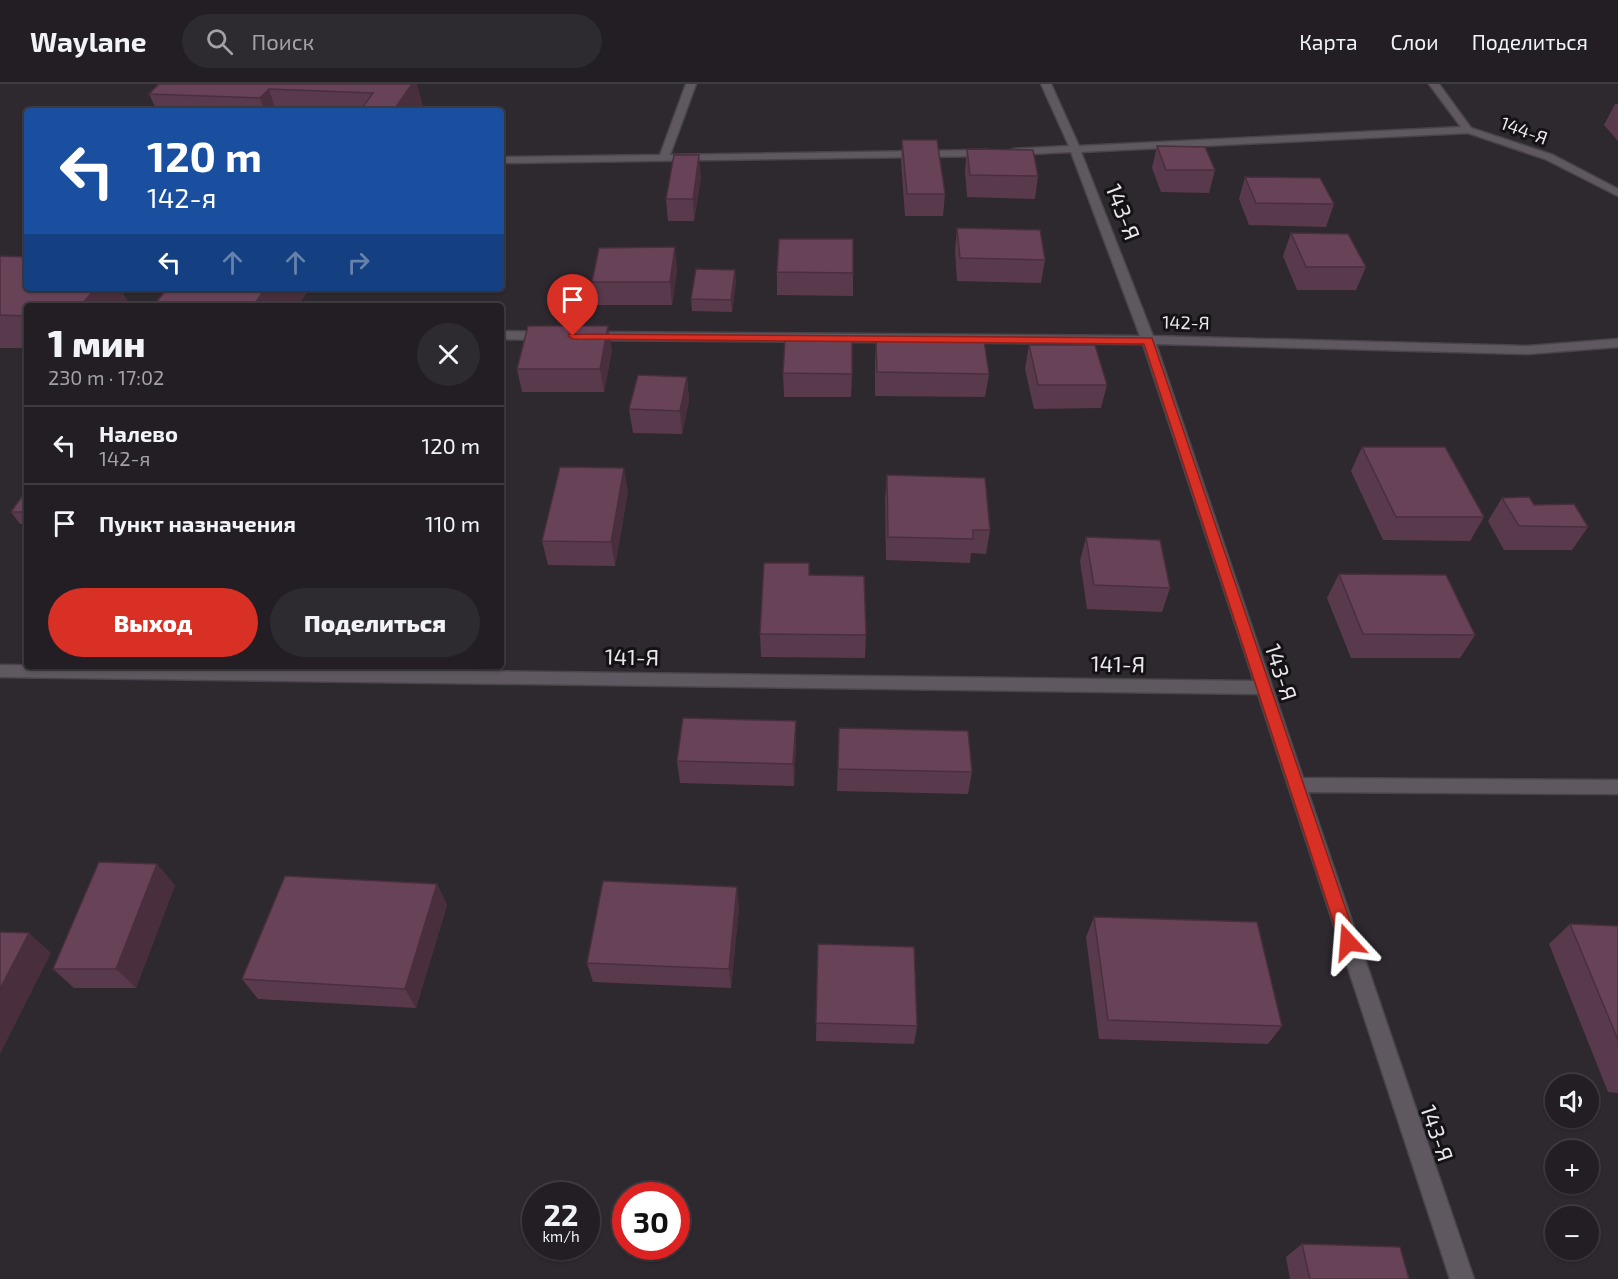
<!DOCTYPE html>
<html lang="ru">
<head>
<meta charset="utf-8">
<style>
  :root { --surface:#221e23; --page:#2e2b30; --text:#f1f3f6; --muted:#a2a2a6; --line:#3f3c41; --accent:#d93025 }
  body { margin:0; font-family:"Exo 2",sans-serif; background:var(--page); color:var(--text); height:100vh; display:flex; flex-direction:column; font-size:22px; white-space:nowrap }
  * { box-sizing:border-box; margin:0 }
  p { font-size:20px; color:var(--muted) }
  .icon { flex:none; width:33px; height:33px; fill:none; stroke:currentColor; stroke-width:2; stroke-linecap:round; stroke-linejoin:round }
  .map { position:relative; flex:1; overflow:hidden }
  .details { position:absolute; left:24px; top:219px; width:480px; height:366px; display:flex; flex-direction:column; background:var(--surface); border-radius:6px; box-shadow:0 2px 4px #0004,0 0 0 2px var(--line) }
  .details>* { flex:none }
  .banner { position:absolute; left:24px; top:24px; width:480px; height:183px; border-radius:6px; box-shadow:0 2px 4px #0004,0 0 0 2px var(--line); background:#1a4fa0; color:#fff; overflow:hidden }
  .fabs { position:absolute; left:1545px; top:990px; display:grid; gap:12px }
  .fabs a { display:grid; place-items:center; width:54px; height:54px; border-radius:50%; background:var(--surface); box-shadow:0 2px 4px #0004,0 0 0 2px var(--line); font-size:30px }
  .speed { position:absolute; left:522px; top:1098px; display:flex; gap:12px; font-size:30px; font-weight:700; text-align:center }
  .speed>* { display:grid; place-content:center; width:78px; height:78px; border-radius:50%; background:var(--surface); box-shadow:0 2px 4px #0004,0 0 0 2px var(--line); line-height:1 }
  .speed small { font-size:15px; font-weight:400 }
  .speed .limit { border:9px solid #d22; background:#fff; color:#111 }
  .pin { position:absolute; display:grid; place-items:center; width:51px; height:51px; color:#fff; margin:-62px -26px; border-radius:50% 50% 50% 0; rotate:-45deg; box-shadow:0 0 6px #0007 }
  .pin .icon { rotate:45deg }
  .me { position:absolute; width:66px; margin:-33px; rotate:341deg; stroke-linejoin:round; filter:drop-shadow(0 0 4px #0008) }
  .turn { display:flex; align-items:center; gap:21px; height:126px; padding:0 24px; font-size:27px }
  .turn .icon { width:78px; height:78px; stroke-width:2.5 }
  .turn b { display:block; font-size:42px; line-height:51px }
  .lanes { display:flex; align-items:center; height:57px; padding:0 24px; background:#0003; justify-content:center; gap:30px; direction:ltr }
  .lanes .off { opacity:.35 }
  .round { display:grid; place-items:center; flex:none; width:63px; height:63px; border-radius:32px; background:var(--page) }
  .summary { display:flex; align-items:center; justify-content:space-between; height:102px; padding:0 24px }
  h1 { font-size:36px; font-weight:800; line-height:45px }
  .primary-button { display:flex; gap:12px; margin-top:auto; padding:12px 24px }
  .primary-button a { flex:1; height:69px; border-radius:36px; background:var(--accent); color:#fff; font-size:24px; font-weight:800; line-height:69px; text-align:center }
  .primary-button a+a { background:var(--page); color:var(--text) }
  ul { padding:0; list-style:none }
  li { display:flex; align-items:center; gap:18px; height:78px; padding:0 24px; border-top:2px solid var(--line) }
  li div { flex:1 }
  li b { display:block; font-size:22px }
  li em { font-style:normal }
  header { display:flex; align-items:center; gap:36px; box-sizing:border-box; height:84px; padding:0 30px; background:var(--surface); border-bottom:2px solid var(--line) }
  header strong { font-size:28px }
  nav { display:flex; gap:33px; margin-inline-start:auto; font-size:21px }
  .search { width:420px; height:54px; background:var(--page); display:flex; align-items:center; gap:15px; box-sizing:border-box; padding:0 21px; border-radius:33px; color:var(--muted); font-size:22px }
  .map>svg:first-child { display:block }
</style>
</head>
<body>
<header>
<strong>Waylane</strong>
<div class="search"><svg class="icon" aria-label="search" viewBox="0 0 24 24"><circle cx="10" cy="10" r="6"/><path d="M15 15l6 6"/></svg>Поиск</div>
<nav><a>Карта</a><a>Слои</a><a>Поделиться</a></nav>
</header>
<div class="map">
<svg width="1618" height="1195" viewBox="0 0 1618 1195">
  <rect width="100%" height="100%" fill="#2e282f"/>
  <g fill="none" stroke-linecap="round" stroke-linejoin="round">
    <defs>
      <g id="minor">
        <path d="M686 0H696L670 71 987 66 992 69 987 72 501 79V73L660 71Z"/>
        <path d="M1041 0H1051L1079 62 1461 43 1429 0H1439L1471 44 1553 71 1618 105V112L1545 75 1468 49 1081 68 1153 252 1528 262 1618 255V263L1528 270 1156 260 1303 694 1618 696V710L1308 708 1474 1195H1450L1258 610 0 593V581L1254 597 1143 260 587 256 581 252 587 248 1140 252 1071 68 1013 71 1008 68 1013 65 1069 62Z"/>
        <path d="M501 247 546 248 552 252 546 256 501 255Z"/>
      </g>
    </defs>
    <use href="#minor" stroke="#49444a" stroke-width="3"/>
    <use href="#minor" fill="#5f5860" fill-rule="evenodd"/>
  </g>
  <g fill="#593a4c">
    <path d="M417 0 424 27H157L149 10Z"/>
    <path d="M1615 20H1618V57L1604 41Z"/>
    <path d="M902 56 945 110 943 132H905L901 78Z"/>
    <path d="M1157 62 1215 86 1209 109 1161 108 1152 84Z"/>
    <path d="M967 65 1038 92 1035 115 967 113 965 87Z"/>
    <path d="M701 93 694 137H668L666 115Z"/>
    <path d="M1245 93 1334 120 1326 143 1249 141 1239 115Z"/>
    <path d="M957 144 1045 176 1041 199 957 197 955 167Z"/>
    <path d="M1291 149 1366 183 1356 206H1297L1283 172Z"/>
    <path d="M0 172 27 204H120L128 219 27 222V264H0Z"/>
    <path d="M677 186 672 221H596L592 198Z"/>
    <path d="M777 188 853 189V212L777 211Z"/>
    <path d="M736 197 732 228 692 227 691 215Z"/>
    <path d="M876 256 989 290 985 313 875 312V279Z"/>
    <path d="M1029 261 1107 301 1101 324 1034 325 1025 285Z"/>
    <path d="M612 266 604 308H522L517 285Z"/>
    <path d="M783 289 852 290 851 313H784Z"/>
    <path d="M687 293 689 316 682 350 633 349 629 325Z"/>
    <path d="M1362 363 1484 433 1470 457 1383 456 1351 387Z"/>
    <path d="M887 391 990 446 986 470 971 469 970 479 886 476 885 415Z"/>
    <path d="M27 407V440H20L11 428Z"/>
    <path d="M628 407 615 482 548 481 542 457Z"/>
    <path d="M1502 414 1534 421 1588 443 1572 466H1504L1488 437Z"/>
    <path d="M1086 453 1170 504 1162 528 1087 525 1080 477Z"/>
    <path d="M1339 490 1475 551 1460 574H1351L1327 514Z"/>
    <path d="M809 491 866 551 865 574 761 573 760 550Z"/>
    <path d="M796 637V659L794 702 680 699 677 677Z"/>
    <path d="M839 644 972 688 968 710 837 707Z"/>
    <path d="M437 800 447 821 416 924 258 915 242 895Z"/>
    <path d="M175 801 136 904H74L53 885Z"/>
    <path d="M739 823 731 904 593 898 587 879Z"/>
    <path d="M1094 833 1282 942 1268 960 1099 955 1086 853Z"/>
    <path d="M1570 840 1618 842V1009L1608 1008 1549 860Z"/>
    <path d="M818 860 917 942 914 960 816 957Z"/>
    <path d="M1302 1160 1409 1195H1290L1286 1173Z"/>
  </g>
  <g fill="#492f3e">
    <path d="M412 0H417L424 27H393Z"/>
    <path d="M269 5 276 27H265L260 14Z"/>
    <path d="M699 71 701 93 694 137 693 115Z"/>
    <path d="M675 163 677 186 672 221 670 198Z"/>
    <path d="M735 186 736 197 732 228 731 216Z"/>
    <path d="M96 204H120L128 219 125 222H80Z"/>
    <path d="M266 204H310L298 222H253Z"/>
    <path d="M608 242 612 266 604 308 600 285Z"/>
    <path d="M687 293 689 316 682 350 680 327Z"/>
    <path d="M624 384 628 407 615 482 611 458Z"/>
    <path d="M796 637V659L794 702 793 680Z"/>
    <path d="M157 780 175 801 136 904 116 885Z"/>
    <path d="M437 800 447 821 416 924 405 905Z"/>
    <path d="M737 803 739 823 731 904 729 885Z"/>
    <path d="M29 849 51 869 0 970V905Z"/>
  </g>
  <g fill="#684358" stroke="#492f3e" stroke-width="1.5">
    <path d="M159 0H412L393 27H360L373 9 269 5 260 14 149 10Z"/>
    <path d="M902 56H937L945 110H907Z"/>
    <path d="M1157 62 1205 63 1215 86H1166Z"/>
    <path d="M967 65 1033 66 1038 92 970 91Z"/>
    <path d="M674 71H699L693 115H666Z"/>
    <path d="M1245 93 1320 94 1334 120 1256 119Z"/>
    <path d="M957 144 1040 146 1045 176 960 174Z"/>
    <path d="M1291 149 1348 150 1366 183H1306Z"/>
    <path d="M779 155H853V189L777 188Z"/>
    <path d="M675 163 670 198H592L599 164Z"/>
    <path d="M0 172 27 173V204H96L80 222H27V232L0 231Z"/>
    <path d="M696 185 735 186 731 216 691 215Z"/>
    <path d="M168 204H266L253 222H153Z"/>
    <path d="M528 242H608L600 285H517Z"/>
    <path d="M785 255 852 256V290L783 289Z"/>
    <path d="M876 256 984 257 989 290 877 288Z"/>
    <path d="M1029 261H1095L1107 301H1038Z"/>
    <path d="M638 291 687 293 680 327 629 325Z"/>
    <path d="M1362 363H1445L1484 433H1396Z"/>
    <path d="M560 383 624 384 611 458 542 457Z"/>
    <path d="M887 391 985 394 990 446H973V455L888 453Z"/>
    <path d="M26 407H27V428H11Z"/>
    <path d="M1529 413 1534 421 1574 420 1588 443 1519 442 1502 414Z"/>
    <path d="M1086 453 1160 456 1170 504 1094 501Z"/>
    <path d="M764 479H809V491L864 492 866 551 760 550Z"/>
    <path d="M1339 490 1446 491 1475 551 1363 550Z"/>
    <path d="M683 634 796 637 793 680 677 677Z"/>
    <path d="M839 644 968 647 972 688 838 685Z"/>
    <path d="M99 778 157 780 116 885H53Z"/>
    <path d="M285 792 437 800 405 905 242 895Z"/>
    <path d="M603 797 737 803 729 885 587 879Z"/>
    <path d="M1094 833 1257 838 1282 942 1108 936Z"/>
    <path d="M1570 840 1618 842V956Z"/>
    <path d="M0 848 29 849 0 905Z"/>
    <path d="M818 860 914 863 917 942 816 939Z"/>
    <path d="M1302 1160 1400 1163 1409 1195H1310Z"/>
  </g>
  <path fill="#d93025" stroke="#8d1f18" stroke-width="1.5" d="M569 250 1152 254 1357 858 1354 863 1348 866 1343 863 1340 858 1144 260 573 255 568 252Z"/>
  <g text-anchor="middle" stroke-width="6" stroke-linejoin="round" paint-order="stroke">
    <g font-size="18" fill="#ebe7ec" stroke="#141215">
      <text transform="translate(1524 47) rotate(20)" y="6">144-Я</text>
      <text transform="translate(1186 239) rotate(1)" y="6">142-Я</text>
    </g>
    <g font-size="22" fill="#ebe7ec" stroke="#141215">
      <text transform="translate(1123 128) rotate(69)" y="8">143-Я</text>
      <text transform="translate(632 573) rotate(1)" y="8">141-Я</text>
      <text transform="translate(1118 580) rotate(1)" y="8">141-Я</text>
      <text transform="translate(1281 588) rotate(72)" y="8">143-Я</text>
      <text transform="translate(1437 1049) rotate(71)" y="8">143-Я</text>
    </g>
  </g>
</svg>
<div class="fabs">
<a><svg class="icon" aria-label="sound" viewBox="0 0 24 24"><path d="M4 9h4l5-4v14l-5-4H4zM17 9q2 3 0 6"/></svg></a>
<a>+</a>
<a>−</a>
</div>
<div class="speed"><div>22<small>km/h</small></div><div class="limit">30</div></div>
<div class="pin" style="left:573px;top:252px;background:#d93025"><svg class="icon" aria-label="arrive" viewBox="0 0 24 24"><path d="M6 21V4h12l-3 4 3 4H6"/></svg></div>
<svg class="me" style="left:1348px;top:858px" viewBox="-20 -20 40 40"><path d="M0-17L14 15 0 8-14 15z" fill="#d93025" stroke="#fff" stroke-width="4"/></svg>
<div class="banner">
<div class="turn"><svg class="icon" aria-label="left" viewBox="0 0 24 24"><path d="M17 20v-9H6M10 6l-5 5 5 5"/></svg><div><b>120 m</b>142-я</div></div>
<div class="lanes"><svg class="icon" aria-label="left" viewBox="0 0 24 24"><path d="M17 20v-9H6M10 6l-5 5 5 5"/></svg><svg class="icon off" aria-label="ahead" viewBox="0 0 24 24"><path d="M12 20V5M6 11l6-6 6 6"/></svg><svg class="icon off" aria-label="ahead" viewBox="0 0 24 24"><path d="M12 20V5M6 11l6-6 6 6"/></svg><svg class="icon off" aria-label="right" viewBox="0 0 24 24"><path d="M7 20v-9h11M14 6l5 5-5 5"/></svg></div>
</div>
<section class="details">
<div class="summary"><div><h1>1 мин</h1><p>230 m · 17:02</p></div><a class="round"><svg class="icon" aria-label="close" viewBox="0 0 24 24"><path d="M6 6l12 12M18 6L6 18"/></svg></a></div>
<ul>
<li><svg class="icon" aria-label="left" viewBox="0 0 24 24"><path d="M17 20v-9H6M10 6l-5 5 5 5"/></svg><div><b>Налево</b><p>142-я</p></div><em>120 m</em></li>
<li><svg class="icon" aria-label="arrive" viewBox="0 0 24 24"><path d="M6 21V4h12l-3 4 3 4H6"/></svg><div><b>Пункт назначения</b></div><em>110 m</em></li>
</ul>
<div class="primary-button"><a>Выход</a><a>Поделиться</a></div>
</section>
</div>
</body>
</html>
